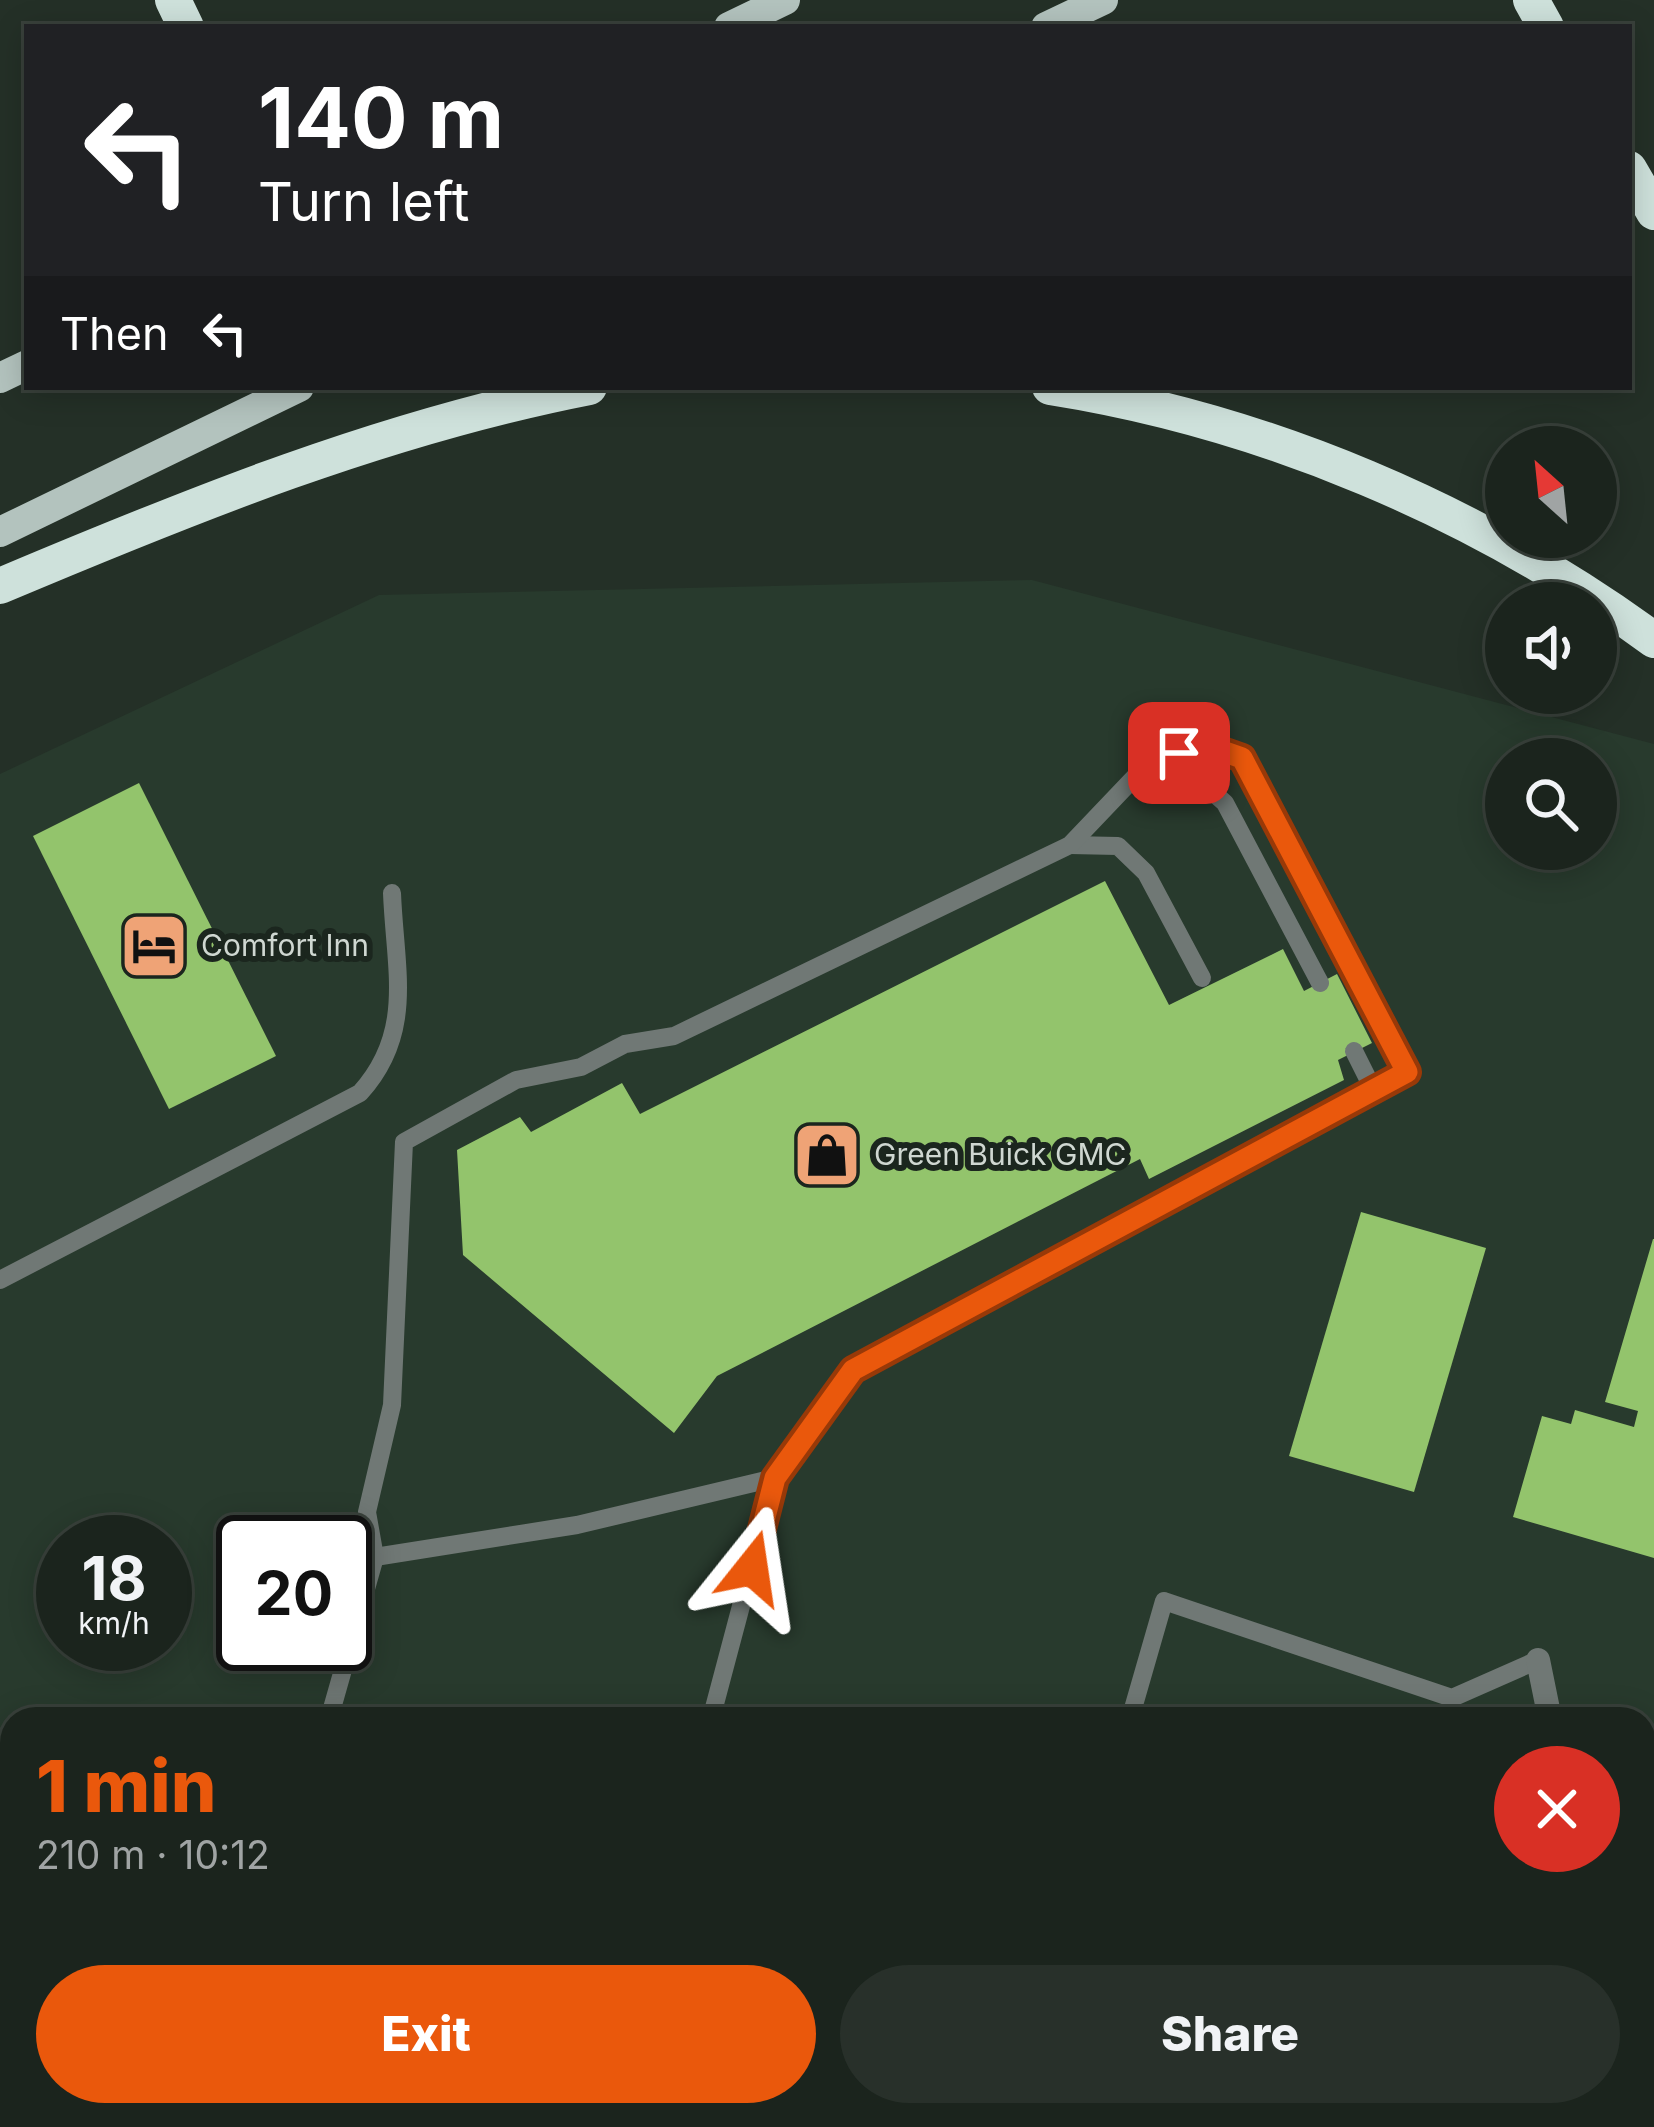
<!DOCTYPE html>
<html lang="en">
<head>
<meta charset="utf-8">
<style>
  :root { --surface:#1b241d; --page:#28302a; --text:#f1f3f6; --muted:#a0a4a4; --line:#39413b; --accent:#ea580c }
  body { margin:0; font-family:Inter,sans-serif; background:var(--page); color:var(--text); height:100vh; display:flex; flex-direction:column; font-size:45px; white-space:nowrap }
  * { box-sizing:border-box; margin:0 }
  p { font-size:39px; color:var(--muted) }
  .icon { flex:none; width:66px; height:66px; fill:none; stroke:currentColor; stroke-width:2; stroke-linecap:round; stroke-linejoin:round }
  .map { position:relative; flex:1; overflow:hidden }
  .side { position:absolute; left:0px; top:1707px; width:1656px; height:420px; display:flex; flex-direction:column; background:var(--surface); border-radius:36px 36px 0 0; box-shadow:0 6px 30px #0003,0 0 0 3px var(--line) }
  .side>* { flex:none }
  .top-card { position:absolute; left:24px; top:24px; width:1608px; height:366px; border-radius:0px; box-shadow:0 6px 30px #0003,0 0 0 3px var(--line); background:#202124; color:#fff; overflow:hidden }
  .needle { width:78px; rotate:333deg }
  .fabs { position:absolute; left:1485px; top:426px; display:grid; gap:24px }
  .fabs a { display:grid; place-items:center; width:132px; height:132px; border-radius:50%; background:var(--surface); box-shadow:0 6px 30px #0003,0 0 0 3px var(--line); font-size:60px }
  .speed { position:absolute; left:36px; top:1515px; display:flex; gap:24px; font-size:60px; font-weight:700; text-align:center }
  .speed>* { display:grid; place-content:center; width:156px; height:156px; border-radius:50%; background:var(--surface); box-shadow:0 6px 30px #0003,0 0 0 3px var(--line); line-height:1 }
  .speed small { font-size:30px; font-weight:400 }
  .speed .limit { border:6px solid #111; border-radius:18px; background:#fff; color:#111 }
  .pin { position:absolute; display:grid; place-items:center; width:102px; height:102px; color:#fff; margin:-51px; border-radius:24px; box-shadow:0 6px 18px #0006 }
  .me { position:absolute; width:132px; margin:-66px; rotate:15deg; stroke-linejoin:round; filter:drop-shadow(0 0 9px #0008) }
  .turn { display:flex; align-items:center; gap:42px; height:252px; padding:0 36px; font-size:54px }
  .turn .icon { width:156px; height:156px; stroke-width:2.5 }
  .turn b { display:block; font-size:84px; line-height:102px }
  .then { display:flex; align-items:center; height:114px; padding:0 36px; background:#0003; gap:24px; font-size:45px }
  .round { display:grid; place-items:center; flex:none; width:126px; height:126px; border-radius:63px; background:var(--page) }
  .head { display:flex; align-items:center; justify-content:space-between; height:204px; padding:0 36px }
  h1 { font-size:72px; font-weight:800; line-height:90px; color:var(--accent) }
  .action { display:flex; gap:24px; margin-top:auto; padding:24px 36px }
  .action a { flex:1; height:138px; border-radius:72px; background:var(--accent); color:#fff; font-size:48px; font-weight:800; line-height:138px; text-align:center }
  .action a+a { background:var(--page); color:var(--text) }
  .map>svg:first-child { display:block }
</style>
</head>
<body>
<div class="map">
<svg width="1654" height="2127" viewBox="0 0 1654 2127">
  <rect width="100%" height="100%" fill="#243027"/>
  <path fill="#283a2d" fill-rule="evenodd" d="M1032 580 1654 744V2127H1551L1521 2115H1644V1719H12V1735L0 1733V774L379 595ZM1506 759H1596V849H1506ZM63 1542H165V1644H63ZM243 1542H345V1644H243Z"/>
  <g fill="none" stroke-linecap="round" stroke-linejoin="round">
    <path stroke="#031616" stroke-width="12" d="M153 2127 156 2115"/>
  </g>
  <g fill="#93c46c">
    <path d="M139 783 276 1056 169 1109 33 836Z"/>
    <path d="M1105 881 1169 1005 1283 949 1304 991 1337 974 1372 1043 1338 1060 1344 1080 1149 1179 1140 1159 717 1376 674 1433 463 1255 457 1150 520 1117 531 1132 622 1083 640 1114Z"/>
    <path d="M1361 1212 1486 1248 1414 1492 1289 1456Z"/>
    <path d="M1653 1239H1654V1558L1513 1517 1542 1416 1571 1424 1575 1410 1634 1427 1638 1411 1605 1402Z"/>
    <path d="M1644 1875 1654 1879V2010L1644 2006Z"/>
  </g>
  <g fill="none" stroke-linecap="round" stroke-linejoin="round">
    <g stroke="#707875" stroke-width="18">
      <path d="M1150 761 1200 781 1225 803 1320 983"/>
      <path d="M1070 845 1118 846 1146 873 1202 978"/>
      <path d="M1354 1051 1374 1091"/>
      <path d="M0 1280 360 1093C415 1032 395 970 392 893"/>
      <path d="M375 1557 577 1525 775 1478 711 1719"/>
      <path d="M329 1719 375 1557 367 1512 392 1405 404 1142 516 1080 581 1067 625 1044 674 1036 1070 845 1150 761 1208 746 1242 758 1407 1072 853 1370 775 1478"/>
      <path d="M1130 1719 1164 1601 1452 1698 1538 1660"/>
      <path d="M672 2127 674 2115"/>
      <path d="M734 2127 736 2115"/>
    </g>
    <g stroke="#707875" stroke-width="24">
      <path d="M1538 1660 1550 1719"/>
      <path d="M1418 2127 1422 2115"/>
    </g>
    <g stroke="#96a39e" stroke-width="24">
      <path d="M0 1858 12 1860"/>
      <path d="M1133 2115 1177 2127"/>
    </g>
    <g stroke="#b3c3be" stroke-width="30">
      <path d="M729 27 785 0"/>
      <path d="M1046 27 1103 0"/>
      <path d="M0 378 27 365"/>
      <path d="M0 532 299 387"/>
    </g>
    <g stroke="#cee1db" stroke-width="36">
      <path d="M173 0 186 27"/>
      <path d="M1531 0 1546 27"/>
      <path d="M1629 169 1654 212"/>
      <path d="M1050 387C1265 421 1478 511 1654 640"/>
      <path d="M0 586C192 505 384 427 589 387"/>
    </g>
  </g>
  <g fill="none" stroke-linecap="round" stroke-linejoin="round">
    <defs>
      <path id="route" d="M752 1568 775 1478 853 1370 1407 1072 1242 758 1208 746 1179 753"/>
    </defs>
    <use href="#route" stroke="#983908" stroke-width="30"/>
    <use href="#route" stroke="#ea580c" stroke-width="21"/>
  </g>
  <defs>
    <symbol id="hotel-square" viewBox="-11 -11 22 22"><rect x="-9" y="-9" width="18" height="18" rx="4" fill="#efa376" stroke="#1b261e"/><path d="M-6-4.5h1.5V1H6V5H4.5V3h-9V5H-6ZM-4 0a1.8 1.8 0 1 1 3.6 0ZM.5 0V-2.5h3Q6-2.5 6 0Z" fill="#111"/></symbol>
    <symbol id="shop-square" viewBox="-11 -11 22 22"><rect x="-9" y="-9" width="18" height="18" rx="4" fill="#efa376" stroke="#1b261e"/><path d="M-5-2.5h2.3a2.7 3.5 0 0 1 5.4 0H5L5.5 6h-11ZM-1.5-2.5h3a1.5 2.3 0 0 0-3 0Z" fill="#111"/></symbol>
  </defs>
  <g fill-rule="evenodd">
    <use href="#hotel-square" x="116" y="908" width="76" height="76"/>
    <use href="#shop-square" x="789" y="1117" width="76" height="76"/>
  </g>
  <g text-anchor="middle" stroke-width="12" stroke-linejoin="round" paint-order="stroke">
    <g font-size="30" fill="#cfd7d1" stroke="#1b261e" text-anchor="start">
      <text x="201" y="956">Comfort Inn</text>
      <text x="874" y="1165">Green Buick GMC</text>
    </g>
  </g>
</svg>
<div class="fabs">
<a><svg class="needle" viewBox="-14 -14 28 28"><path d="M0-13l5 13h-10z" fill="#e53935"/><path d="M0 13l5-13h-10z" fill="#a0a4a4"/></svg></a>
<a><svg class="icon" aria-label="sound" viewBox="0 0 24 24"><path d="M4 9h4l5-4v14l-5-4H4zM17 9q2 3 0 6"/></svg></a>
<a><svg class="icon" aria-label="search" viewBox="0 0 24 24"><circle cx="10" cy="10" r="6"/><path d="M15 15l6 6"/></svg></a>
</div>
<div class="speed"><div>18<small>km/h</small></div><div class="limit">20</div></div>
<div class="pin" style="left:1179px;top:753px;background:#d93025"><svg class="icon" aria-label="arrive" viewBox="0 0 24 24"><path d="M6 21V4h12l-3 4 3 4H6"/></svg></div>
<svg class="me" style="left:752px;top:1568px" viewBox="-20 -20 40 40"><path d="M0-17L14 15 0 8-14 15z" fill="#ea580c" stroke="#fff" stroke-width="4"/></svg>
<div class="top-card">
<div class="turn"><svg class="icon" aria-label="left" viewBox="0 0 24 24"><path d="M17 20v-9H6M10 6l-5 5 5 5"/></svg><div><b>140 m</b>Turn left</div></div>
<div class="then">Then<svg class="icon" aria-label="left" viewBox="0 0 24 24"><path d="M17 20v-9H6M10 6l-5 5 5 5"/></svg></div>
</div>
<section class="side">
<div class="head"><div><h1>1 min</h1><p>210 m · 10:12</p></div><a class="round" style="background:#d93025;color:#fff"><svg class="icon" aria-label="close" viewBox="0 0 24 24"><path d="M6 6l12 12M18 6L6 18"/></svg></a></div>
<div class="action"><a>Exit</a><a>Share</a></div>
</section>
</div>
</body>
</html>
